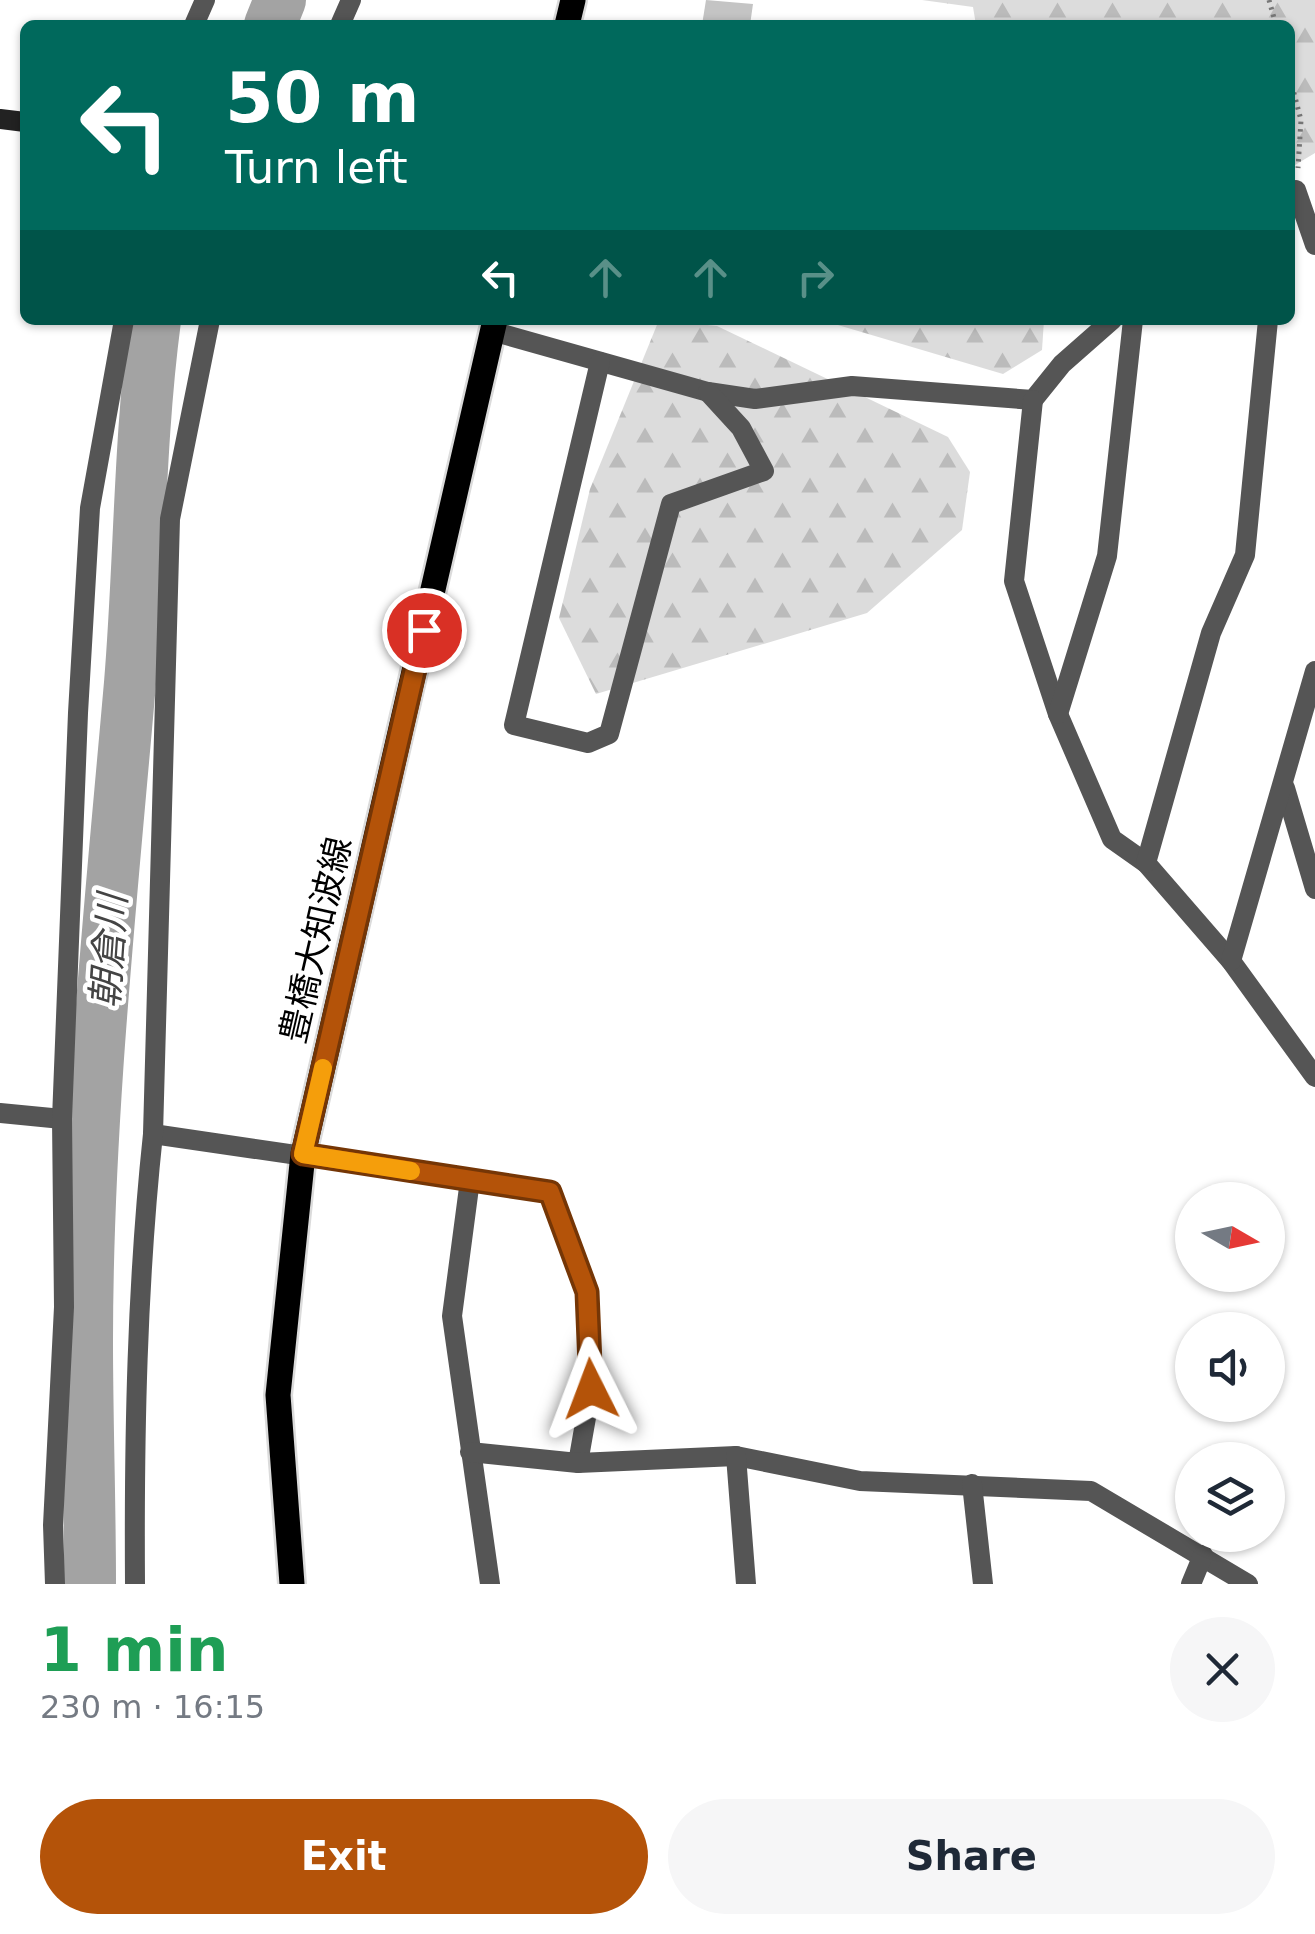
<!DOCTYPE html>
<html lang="en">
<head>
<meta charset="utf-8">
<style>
  :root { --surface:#fff; --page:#f6f6f7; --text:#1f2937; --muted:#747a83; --accent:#b45309 }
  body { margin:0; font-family:"DejaVu Sans","Noto Sans JP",sans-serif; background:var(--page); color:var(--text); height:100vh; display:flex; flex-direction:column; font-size:38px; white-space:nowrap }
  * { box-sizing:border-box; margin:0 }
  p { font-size:32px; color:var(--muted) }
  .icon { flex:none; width:55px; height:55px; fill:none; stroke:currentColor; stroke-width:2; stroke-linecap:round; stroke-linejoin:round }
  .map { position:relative; height:1584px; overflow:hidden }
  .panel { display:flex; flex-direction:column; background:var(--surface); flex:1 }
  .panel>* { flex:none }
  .hud { position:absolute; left:20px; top:20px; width:1275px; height:305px; border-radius:15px; box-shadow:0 2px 8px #0004; background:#00695c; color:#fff; overflow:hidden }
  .needle { width:65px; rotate:99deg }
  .fabs { position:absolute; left:1175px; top:1182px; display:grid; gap:20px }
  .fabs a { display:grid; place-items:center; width:110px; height:110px; border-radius:50%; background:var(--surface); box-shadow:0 2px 8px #0004; font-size:50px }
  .pin { position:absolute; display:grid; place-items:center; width:85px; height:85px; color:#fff; margin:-42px; border:5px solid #fff; border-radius:50%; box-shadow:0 2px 10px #0007 }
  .me { position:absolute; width:110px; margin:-55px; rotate:357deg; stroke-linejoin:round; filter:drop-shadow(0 0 8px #0008) }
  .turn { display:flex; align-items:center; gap:35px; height:210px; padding:0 40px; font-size:45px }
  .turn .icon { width:130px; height:130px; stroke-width:2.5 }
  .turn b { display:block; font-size:70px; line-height:85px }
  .lanes { display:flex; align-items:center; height:95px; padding:0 40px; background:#0003; justify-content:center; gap:50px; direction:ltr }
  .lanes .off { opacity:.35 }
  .round { display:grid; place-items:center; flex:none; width:105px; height:105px; border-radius:52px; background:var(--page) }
  .summary { display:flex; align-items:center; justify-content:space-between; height:170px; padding:0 40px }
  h1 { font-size:60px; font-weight:700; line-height:75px; color:#1e9e55 }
  .cta { display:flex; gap:20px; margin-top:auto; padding:20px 40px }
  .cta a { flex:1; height:115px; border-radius:60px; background:var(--accent); color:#fff; font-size:40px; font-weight:700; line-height:115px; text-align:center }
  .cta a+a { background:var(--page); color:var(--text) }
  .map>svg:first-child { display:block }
</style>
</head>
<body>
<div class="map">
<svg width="1315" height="1584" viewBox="0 0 1315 1584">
  <defs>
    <pattern id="forest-firs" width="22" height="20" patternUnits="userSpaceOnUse" patternTransform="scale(2.5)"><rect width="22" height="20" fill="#dcdcdc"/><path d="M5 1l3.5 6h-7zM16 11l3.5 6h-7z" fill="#bbb"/></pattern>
  </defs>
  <rect width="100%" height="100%" fill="#fff"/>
  <g fill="url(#forest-firs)">
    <path d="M922 0H1315V153L1290 168V25H976L973 7Z"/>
    <path d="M659 320 717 326 948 437 970 472 962 530 867 613 596 694 559 618 590 489Z"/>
    <path d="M821 320H1044L1042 350 1003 374Z"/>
  </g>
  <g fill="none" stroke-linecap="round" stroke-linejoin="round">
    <g stroke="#a3a3a3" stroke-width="52">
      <path d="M270 25 280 0"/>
      <path d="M90 1584C90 1503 87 1422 87 1341 87 1122 111 901 130 683 140 562 139 441 155 320"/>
    </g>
  </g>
  <path fill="#c4c4c4" d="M706 0 753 4 750 25H702Z"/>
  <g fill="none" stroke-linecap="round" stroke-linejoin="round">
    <defs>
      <g id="primary">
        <path d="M567 25 573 0"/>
        <path d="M292 1584 278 1395 303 1154 495 320"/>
      </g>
    </defs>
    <use href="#primary" stroke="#dbdbdb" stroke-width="30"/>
    <g stroke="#777" stroke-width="5" stroke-dasharray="2.5 5" stroke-linecap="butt">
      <path d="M1269 0 1276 25"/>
      <path d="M1290 78 1301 120 1298 168"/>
    </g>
    <g stroke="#555" stroke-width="20">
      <path d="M194 25 205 0"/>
      <path d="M340 25 351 0"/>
      <path d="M1290 194 1296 190 1315 245"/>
      <path d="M492 331 708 392 755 399 852 386 1033 400 1062 364 1112 320"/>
      <path d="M600 362 514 725 588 743 609 734 671 504 764 471 741 428 708 392"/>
      <path d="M1033 400 1014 581 1058 714 1112 839 1146 863 1231 961 1315 1077"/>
      <path d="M1058 714 1107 556 1133 320"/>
      <path d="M1285 788 1315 889"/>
      <path d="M1146 863 1211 633 1245 555 1268 320"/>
      <path d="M1231 961 1315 671"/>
      <path d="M0 1113 62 1119"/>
      <path d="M153 1134 550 1192 587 1292 591 1389 578 1463"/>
      <path d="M470 1180 452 1316 490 1584"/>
      <path d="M470 1452 578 1463 736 1456 860 1481 1091 1491 1248 1584"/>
      <path d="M736 1456 746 1584"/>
      <path d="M972 1484 983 1584"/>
      <path d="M55 1584 53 1525 64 1307 62 1119 78 713 90 508 124 320"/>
      <path d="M135 1584C134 1434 137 1284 153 1134L170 519 210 320"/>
      <path d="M1191 1584 1203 1555"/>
    </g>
    <path stroke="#222" stroke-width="20" d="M0 119 25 122"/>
    <use href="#primary" stroke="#000" stroke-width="25"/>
  </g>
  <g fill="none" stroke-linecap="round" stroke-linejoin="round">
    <defs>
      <path id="route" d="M424 630 303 1154 550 1192 587 1292 591 1389"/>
    </defs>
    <use href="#route" stroke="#753606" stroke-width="25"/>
    <use href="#route" stroke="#b45309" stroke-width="18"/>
    <path stroke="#f59e0b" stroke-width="18" d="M323 1068 303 1154 411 1171"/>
  </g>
  <g text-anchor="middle" stroke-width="9" stroke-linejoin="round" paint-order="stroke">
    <g font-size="35" fill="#000" stroke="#fff">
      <text transform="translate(316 940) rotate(-77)" y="12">豊橋大知波線</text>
    </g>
    <g font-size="38" font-style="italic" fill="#444" stroke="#fff">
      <text transform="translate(109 951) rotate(-86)" y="13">朝倉川</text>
    </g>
  </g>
</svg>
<div class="fabs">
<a><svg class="needle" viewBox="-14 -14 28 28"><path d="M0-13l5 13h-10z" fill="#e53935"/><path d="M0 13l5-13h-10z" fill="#747a83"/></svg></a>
<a><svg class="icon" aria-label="sound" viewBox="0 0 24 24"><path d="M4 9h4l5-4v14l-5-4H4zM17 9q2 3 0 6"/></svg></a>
<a><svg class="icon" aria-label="layers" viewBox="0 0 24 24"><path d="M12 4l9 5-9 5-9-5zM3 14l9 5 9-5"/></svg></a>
</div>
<div class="pin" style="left:424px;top:630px;background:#d93025"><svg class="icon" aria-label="arrive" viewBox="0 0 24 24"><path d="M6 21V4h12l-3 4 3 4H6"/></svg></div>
<svg class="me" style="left:591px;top:1389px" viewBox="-20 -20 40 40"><path d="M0-17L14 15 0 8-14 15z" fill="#b45309" stroke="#fff" stroke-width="4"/></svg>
<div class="hud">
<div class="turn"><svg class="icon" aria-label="left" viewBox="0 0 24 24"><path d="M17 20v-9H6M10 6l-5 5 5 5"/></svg><div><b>50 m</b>Turn left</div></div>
<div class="lanes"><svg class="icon" aria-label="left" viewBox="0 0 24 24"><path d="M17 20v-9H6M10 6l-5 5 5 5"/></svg><svg class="icon off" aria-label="ahead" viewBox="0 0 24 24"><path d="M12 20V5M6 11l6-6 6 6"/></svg><svg class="icon off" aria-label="ahead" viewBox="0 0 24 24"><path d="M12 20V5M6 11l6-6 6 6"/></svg><svg class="icon off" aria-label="right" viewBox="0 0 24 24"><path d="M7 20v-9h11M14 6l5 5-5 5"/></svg></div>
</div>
</div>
<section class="panel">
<div class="summary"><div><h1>1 min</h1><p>230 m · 16:15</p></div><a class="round"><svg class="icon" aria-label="close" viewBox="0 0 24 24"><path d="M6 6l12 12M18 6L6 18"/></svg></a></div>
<div class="cta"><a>Exit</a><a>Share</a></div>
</section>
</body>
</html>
